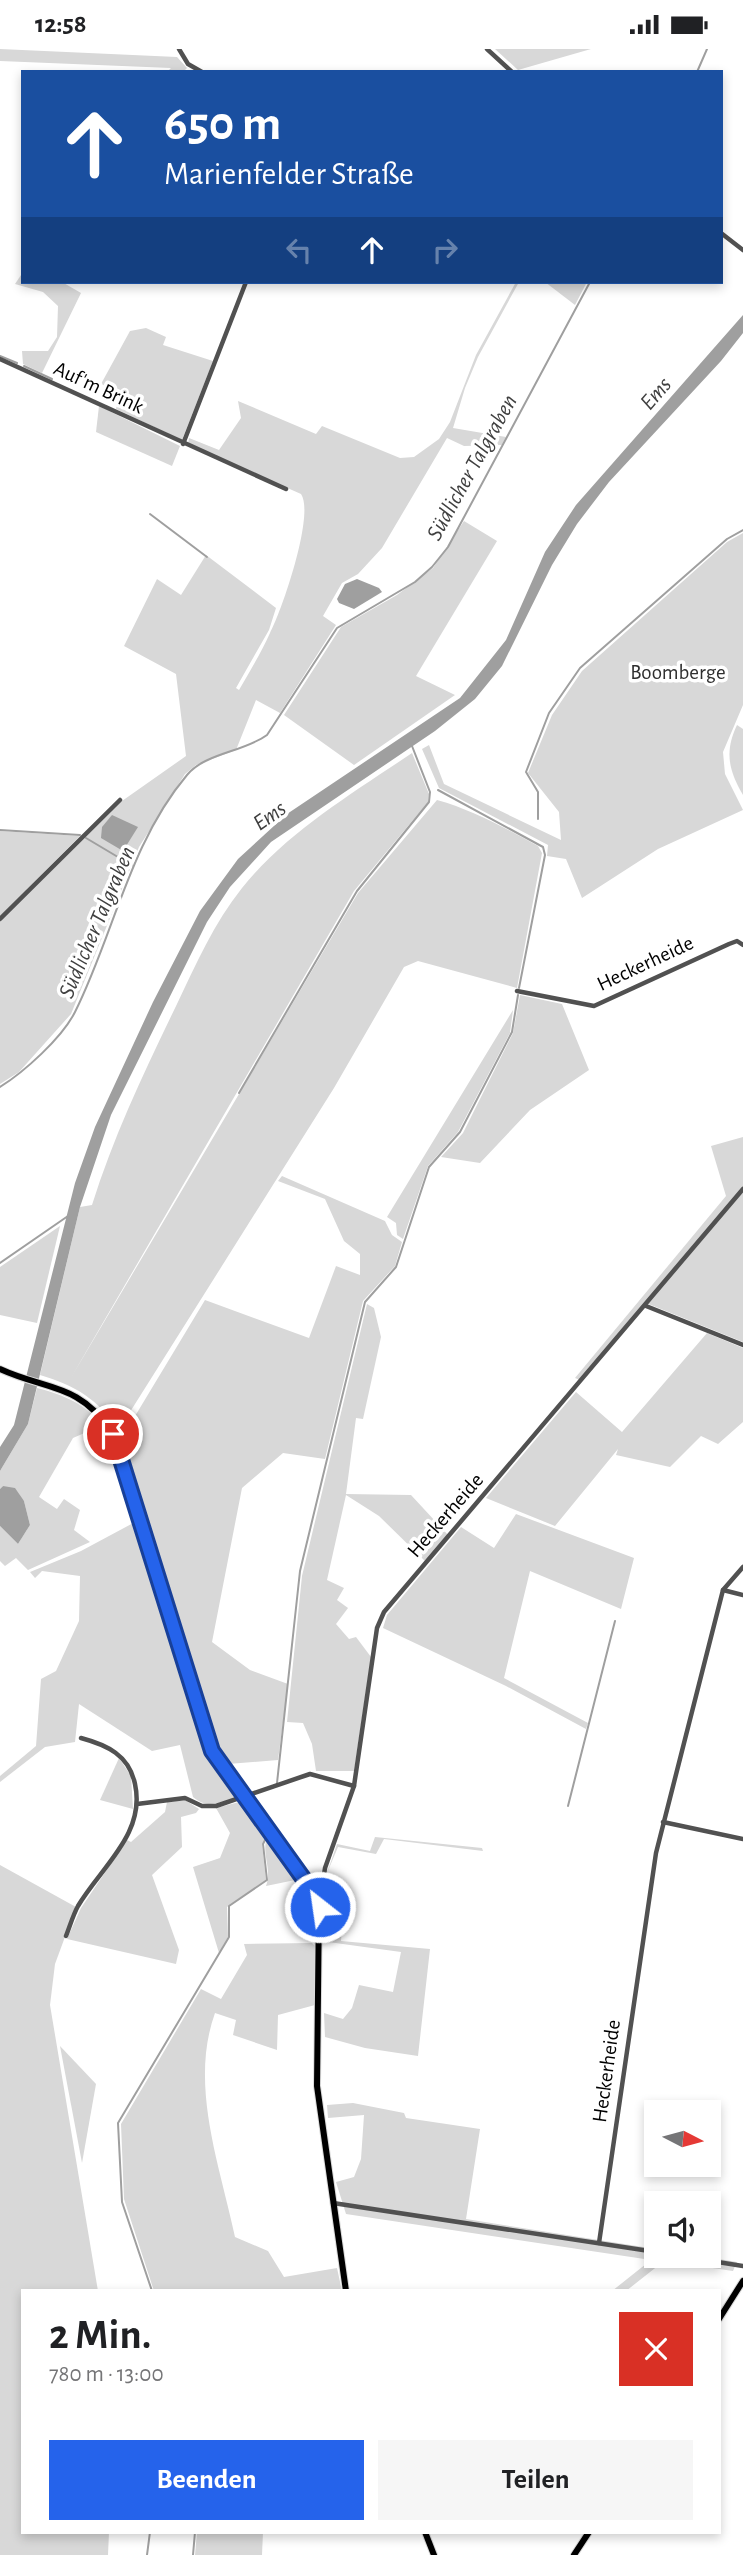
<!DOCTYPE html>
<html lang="de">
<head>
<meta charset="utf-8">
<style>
  :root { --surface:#fff; --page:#f6f6f6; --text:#202124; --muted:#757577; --accent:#2563eb }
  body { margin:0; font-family:"Alegreya Sans",sans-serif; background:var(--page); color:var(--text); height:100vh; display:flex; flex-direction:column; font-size:26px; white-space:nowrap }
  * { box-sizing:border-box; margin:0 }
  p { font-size:23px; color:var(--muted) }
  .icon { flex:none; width:38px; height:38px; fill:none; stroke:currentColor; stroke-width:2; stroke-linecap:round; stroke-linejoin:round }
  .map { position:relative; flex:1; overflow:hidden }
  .side { position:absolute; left:21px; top:2240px; width:700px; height:245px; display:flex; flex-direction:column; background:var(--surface); border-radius:0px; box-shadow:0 4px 10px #0003 }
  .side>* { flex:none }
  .guide { position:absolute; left:21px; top:21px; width:702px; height:214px; border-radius:0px; box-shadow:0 4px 10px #0003; background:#1a4fa0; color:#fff; overflow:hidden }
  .needle { width:46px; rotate:96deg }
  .controls { position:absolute; left:644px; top:2051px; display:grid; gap:14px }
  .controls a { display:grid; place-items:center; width:77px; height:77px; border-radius:0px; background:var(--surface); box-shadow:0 4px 10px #0003; font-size:35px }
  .pin { position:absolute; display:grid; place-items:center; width:60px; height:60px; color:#fff; margin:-30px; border:4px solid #fff; border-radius:50%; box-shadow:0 2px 7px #0007 }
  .me { position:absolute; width:77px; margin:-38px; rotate:330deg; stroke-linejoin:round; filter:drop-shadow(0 0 5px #0008) }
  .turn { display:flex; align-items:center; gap:24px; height:147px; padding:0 28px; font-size:32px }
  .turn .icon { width:91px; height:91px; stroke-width:2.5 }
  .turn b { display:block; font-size:49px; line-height:60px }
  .lanes { display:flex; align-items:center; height:66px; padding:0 28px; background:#0003; justify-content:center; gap:35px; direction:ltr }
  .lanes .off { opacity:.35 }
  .round { display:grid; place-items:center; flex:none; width:74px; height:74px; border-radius:0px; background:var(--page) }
  .overview { display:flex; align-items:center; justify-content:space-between; height:119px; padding:0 28px }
  h1 { font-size:42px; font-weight:600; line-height:52px }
  .primary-button { display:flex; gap:14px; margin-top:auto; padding:14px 28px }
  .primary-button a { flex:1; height:80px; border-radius:0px; background:var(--accent); color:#fff; font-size:28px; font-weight:600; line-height:80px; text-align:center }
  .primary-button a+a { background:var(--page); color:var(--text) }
  .status { display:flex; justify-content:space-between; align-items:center; height:49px; padding:0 35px; background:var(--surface); direction:ltr }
  .status svg { height:19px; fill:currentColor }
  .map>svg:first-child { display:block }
</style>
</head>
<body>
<div class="status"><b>12:58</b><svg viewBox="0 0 49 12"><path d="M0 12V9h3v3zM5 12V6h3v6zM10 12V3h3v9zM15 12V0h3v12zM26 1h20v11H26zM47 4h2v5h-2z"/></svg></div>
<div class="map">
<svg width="743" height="2506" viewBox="0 0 743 2506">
  <rect width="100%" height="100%" fill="#fff"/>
  <g fill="#d8d8d8">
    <path d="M0 0 177 8 187 19 183 23H167L171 19 0 12Z"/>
    <path d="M495 0H591L518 21Z"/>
    <path d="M23 223V233H62L81 244 42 324 23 315 22 302H48L57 288 58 257 43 243 15 235Z"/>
    <path d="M516 233H519L478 308 465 339 453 379 506 388 502 396 464 397 447 389 382 499 358 525 342 534 323 567 336 576 280 664 256 651 236 701 196 716 185 725 139 798 71 965 19 1023 0 1035V872L122 752 186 707 176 625 124 597 157 530 181 546 206 506 276 559 269 581 236 639 239 641C250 622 261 604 270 584 282 562 315 465 301 445L188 395 189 389 219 401 241 369 238 352 316 385 322 377 400 409 414 408 439 390 450 373 476 306Z"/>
    <path d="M545 233H587L575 256Z"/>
    <path d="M146 279 166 288 163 296 213 312 182 391 116 360 119 343 101 335 130 282Z"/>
    <path d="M99 357 180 397 172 417 96 383Z"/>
    <path d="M464 472 497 492 416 627 455 646 354 716 284 666 341 578 397 546 433 519Z"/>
    <path d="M743 484V656L723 703 725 725 743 761 658 800 582 849 566 810 547 807 548 796 439 739 422 700 429 696 444 735 561 791 559 763 528 724 552 666 582 622 727 493Z"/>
    <path d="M737 676 743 680V746C729 722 724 703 737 676Z"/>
    <path d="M412 704 429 745 428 753 354 842 72 1327 358 844 437 751C473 761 505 779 538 797L542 804 517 939 418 912 404 918 334 1039 118 1382C99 1350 74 1336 40 1326L80 1158 92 1156C114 1086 145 1021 177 955 196 915 214 874 242 839 287 783 353 744 412 704Z"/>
    <path d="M0 782 80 787 0 867Z"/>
    <path d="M520 946 562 955 589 1021 530 1061 480 1114 441 1108 463 1084 513 984Z"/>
    <path d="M513 961 510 984 458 1083 428 1117 403 1190 397 1186 396 1174 387 1168Z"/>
    <path d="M743 1088V1293L646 1254 580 1331 575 1329 726 1147 711 1097Z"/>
    <path d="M282 1127 385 1172 392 1186 402 1193 395 1217 363 1252 325 1410 283 1404 242 1439 212 1593 250 1621 288 1635 278 1711 228 1715 216 1698 203 1660 123 1387 205 1251 309 1289 336 1217 360 1226V1205L344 1192 325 1150 278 1132Z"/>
    <path d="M60 1177 37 1274 0 1266V1218Z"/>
    <path d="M367 1255 374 1259 381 1288 363 1370 356 1369 346 1445 411 1446 448 1486 425 1512 379 1467 346 1446 327 1531 344 1539 337 1551 348 1559 336 1575 349 1590 356 1588 371 1608 354 1722H316L312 1695 303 1674 287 1673 302 1527Z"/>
    <path d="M707 1284 743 1299V1373L718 1395 701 1387 670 1418 616 1406 618 1400 555 1477 486 1449 576 1343 622 1383Z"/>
    <path d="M37 1339C69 1347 100 1361 112 1395L108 1400 89 1382 73 1389 39 1448 57 1460 64 1450 80 1461 74 1481 90 1493 28 1521 16 1509 5 1517 0 1512V1477L18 1495 30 1476 24 1452 3 1437 0 1440V1422L28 1375Z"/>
    <path d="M516 1465 634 1509 621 1560 530 1522 504 1629 588 1674 586 1680 506 1637 383 1579 387 1566 461 1478 494 1499Z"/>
    <path d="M137 1472 193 1659 210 1703 238 1745 235 1749C219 1754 207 1760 193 1748L180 1696 152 1702 79 1655 75 1693 45 1698 0 1733V1727L36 1697 41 1630 56 1622 79 1572 80 1527 42 1522 35 1529 30 1523 81 1502Z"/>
    <path d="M119 1709 131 1727 133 1760 100 1751Z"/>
    <path d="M185 1751 199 1760 196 1764 181 1768 182 1798 152 1826 179 1901 176 1915 67 1890 81 1859 127 1791 131 1793 165 1763 167 1753Z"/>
    <path d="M243 1752 267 1785 262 1795 266 1831 227 1858 228 1888 219 1904 193 1818 220 1809 230 1784 216 1759Z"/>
    <path d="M268 1787 300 1830 266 1837C273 1821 260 1802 268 1787Z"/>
    <path d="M375 1788 482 1799 483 1802 384 1790 376 1805 338 1798 327 1824 337 1795 370 1802Z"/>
    <path d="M0 1816 76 1858 55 1915 50 1956 98 2242H23V2483H109L108 2506H0Z"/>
    <path d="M323 1868H343L341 1892 430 1900 418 2007 365 1999 325 1988 324 1964 343 1970 352 1959 359 1936 393 1943 401 1903 328 1893Z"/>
    <path d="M312 1894 316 1898 315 1956 278 1966 277 2001 233 1986 236 1971 215 1964C189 2036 220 2116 235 2188L268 2202 284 2228 337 2219 342 2242H154L124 2150 121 2075 201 1940 221 1950 247 1906 244 1895Z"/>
    <path d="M60 1997 96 2035 82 2114Z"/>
    <path d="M353 2054 404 2064 406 2069 480 2080 466 2170 656 2200V2207H700L737 2213 733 2222 664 2212 626 2242H612L651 2211 346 2165 336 2133 354 2128 361 2110 364 2066 328 2069 327 2056Z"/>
    <path d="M197 2483H263L262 2506H195Z"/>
  </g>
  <g fill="#9f9f9f">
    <path d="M743 266V284L721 312 609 433 577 475 552 516 502 617 475 650 435 682 271 793 230 838 207 873 111 1066 80 1158 28 1375 0 1422V1398L14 1376 75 1134 95 1078 153 953 200 862 238 810 287 765 460 649 506 591 545 503 576 456Z"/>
    <path d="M357 530 379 539 382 543 354 560 339 554 337 550 345 535Z"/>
    <path d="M112 766 138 778 123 802 101 789 102 778Z"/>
    <path d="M3 1437 15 1439 24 1452 30 1476 18 1495 0 1477V1440Z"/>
  </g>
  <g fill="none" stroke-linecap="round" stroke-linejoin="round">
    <g stroke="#9f9f9f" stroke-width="2">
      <path d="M697 23 707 0"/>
      <path d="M0 307 17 314"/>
      <path d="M24 317 52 330"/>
      <path d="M150 465 207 508"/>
      <path d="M438 741 543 798 545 806 519 939"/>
      <path d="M538 770V743L526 723 549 664 580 619 727 490 743 481"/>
      <path d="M0 781 80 786"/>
      <path d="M86 789 133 817"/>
      <path d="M0 1038C24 1023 62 989 75 963 114 885 129 795 187 726 205 704 244 703 267 686L337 579 415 533 432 518 448 498 590 233"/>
      <path d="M239 1044 357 842 429 753 430 743 412 697"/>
      <path d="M0 1214 68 1167"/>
      <path d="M277 1734 300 1522 365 1253 396 1218 429 1118 460 1083 512 983 518 946"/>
      <path d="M568 1757 615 1572"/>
      <path d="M152 2242 122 2153 118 2074 229 1888V1857L267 1831 263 1795 267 1787"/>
      <path d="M434 2484V2483"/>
      <path d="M147 2506 150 2483"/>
      <path d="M193 2506 195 2483"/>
    </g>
    <defs>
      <g id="major">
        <path d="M0 1320C45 1341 79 1334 110 1381L212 1702 319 1854 317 2037 346 2242"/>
        <path d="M719 2270 743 2232"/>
        <path d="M425 2483 434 2506"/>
        <path d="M574 2506 589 2483"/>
      </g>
    </defs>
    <use href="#major" stroke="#dbdbdb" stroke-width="8"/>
    <g stroke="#515151" stroke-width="4.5">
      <path d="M179 0 188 15 202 23"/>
      <path d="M487 0 512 23"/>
      <path d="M721 184 743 201"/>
      <path d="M0 310 286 440"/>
      <path d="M183 395 246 233"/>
      <path d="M0 870 120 751"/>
      <path d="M517 942 594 957 729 895 737 892 743 896"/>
      <path d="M646 1257 743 1296"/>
      <path d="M723 1541 743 1546"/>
      <path d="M137 1755 185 1749 202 1757H216L310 1725 354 1737"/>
      <path d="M663 1773 743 1790"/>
      <path d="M317 1850 321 1846 325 1819 354 1737 377 1579 384 1563 743 1140"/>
      <path d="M66 1887C70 1877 73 1866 78 1857 101 1818 146 1785 135 1735 129 1706 107 1696 81 1689"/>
      <path d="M333 2154 656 2203"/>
      <path d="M599 2194 656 1804 723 1541 743 1518"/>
      <path d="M680 2207 743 2217"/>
    </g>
    <use href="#major" stroke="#000" stroke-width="6"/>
  </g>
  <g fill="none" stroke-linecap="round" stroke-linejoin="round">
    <defs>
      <path id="route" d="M113 1385 212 1702 313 1843 320 1858"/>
    </defs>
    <use href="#route" stroke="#184099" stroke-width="18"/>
    <use href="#route" stroke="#2563eb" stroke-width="12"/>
  </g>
  <g text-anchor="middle" stroke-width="7" stroke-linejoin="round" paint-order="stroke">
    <g font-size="21" fill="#000" stroke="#fff">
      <text transform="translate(99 338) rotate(25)" y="7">Auf'm Brink</text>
      <text transform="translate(645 914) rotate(-25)" y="7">Heckerheide</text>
      <text transform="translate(445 1466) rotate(-49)" y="7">Heckerheide</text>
      <text transform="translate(606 2022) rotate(-82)" y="7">Heckerheide</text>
    </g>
    <g font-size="21" fill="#2f2f2f" stroke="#fff">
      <text x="678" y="630">Boomberge</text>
    </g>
    <g font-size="23" font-style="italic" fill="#404040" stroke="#fff">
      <text transform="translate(655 344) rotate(-49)" y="8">Ems</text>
      <text transform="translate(471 418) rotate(-61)" y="8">Südlicher Talgraben</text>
      <text transform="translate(269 766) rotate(-35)" y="8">Ems</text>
      <text transform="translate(96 873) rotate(-67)" y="8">Südlicher Talgraben</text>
    </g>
  </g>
</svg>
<div class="controls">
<a><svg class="needle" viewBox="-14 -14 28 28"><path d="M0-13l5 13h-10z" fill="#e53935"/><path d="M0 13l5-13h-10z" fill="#757577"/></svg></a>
<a><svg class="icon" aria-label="sound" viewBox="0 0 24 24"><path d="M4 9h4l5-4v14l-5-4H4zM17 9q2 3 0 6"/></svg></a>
</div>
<div class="pin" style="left:113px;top:1385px;background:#d93025"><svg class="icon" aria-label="arrive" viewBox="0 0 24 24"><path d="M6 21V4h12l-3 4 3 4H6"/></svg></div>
<svg class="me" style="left:320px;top:1858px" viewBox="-20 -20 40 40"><circle r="17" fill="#2563eb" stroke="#fff" stroke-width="3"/><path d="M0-11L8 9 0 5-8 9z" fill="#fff"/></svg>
<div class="guide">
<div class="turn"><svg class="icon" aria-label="ahead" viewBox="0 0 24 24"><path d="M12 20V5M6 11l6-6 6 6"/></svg><div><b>650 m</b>Marienfelder Straße</div></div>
<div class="lanes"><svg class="icon off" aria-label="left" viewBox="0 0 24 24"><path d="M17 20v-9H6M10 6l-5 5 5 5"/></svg><svg class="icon" aria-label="ahead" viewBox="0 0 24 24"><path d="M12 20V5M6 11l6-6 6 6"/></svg><svg class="icon off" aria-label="right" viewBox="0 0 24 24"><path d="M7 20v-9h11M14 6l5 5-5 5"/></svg></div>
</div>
<section class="side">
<div class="overview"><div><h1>2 Min.</h1><p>780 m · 13:00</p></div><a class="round" style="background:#d93025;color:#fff"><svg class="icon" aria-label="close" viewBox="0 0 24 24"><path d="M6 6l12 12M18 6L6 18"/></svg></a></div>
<div class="primary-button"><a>Beenden</a><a>Teilen</a></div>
</section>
</div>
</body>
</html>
